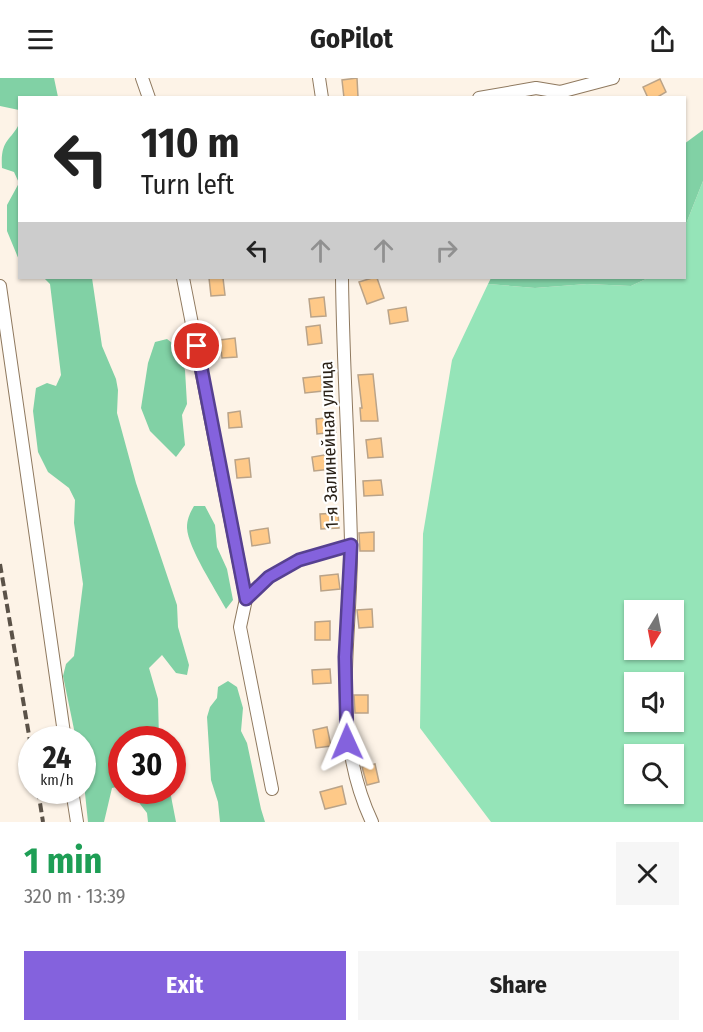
<!DOCTYPE html>
<html lang="en">
<head>
<meta charset="utf-8">
<style>
  :root { --surface:#fff; --page:#f6f6f6; --text:#222; --muted:#767676; --accent:#8462dd }
  body { margin:0; font-family:"Fira Sans Condensed",sans-serif; background:var(--page); color:var(--text); height:100vh; display:flex; flex-direction:column; font-size:22px; white-space:nowrap }
  * { box-sizing:border-box; margin:0 }
  p { font-size:20px; color:var(--muted) }
  .icon { flex:none; width:33px; height:33px; fill:none; stroke:currentColor; stroke-width:2; stroke-linecap:round; stroke-linejoin:round }
  .map { position:relative; height:744px; overflow:hidden }
  .drawer { display:flex; flex-direction:column; background:var(--surface); flex:1 }
  .drawer>* { flex:none }
  .hud { position:absolute; left:18px; top:18px; width:668px; height:183px; border-radius:0px; box-shadow:0 2px 4px #0004; background:#fff; color:var(--text); overflow:hidden }
  .needle { width:39px; rotate:190deg }
  .buttons { position:absolute; left:624px; top:522px; display:grid; gap:12px }
  .buttons a { display:grid; place-items:center; width:60px; height:60px; border-radius:0px; background:var(--surface); box-shadow:0 2px 4px #0004; font-size:30px }
  .speed { position:absolute; left:18px; top:648px; display:flex; gap:12px; font-size:30px; font-weight:700; text-align:center }
  .speed>* { display:grid; place-content:center; width:78px; height:78px; border-radius:50%; background:var(--surface); box-shadow:0 2px 4px #0004; line-height:1 }
  .speed small { font-size:15px; font-weight:400 }
  .speed .limit { border:9px solid #d22; background:#fff; color:#111 }
  .pin { position:absolute; display:grid; place-items:center; width:51px; height:51px; color:#fff; margin:-26px; border:3px solid #fff; border-radius:50%; box-shadow:0 2px 6px #0007 }
  .me { position:absolute; width:66px; margin:-33px; rotate:359deg; stroke-linejoin:round; filter:drop-shadow(0 0 4px #0008) }
  .turn { display:flex; align-items:center; gap:21px; height:126px; padding:0 24px; font-size:27px }
  .turn .icon { width:78px; height:78px; stroke-width:2.5 }
  .turn b { display:block; font-size:42px; line-height:51px }
  .lanes { display:flex; align-items:center; height:57px; padding:0 24px; background:#0003; justify-content:center; gap:30px; direction:ltr }
  .lanes .off { opacity:.35 }
  .round { display:grid; place-items:center; flex:none; width:63px; height:63px; border-radius:0px; background:var(--page) }
  .headline { display:flex; align-items:center; justify-content:space-between; height:102px; padding:0 24px }
  h1 { font-size:36px; font-weight:700; line-height:45px; color:#1e9e55 }
  .primary-button { display:flex; gap:12px; margin-top:auto; padding:12px 24px }
  .primary-button a { flex:1; height:69px; border-radius:0px; background:var(--accent); color:#fff; font-size:24px; font-weight:700; line-height:69px; text-align:center }
  .primary-button a+a { background:var(--page); color:var(--text) }
  header { display:flex; justify-content:space-between; align-items:center; height:78px; padding:0 24px; background:var(--surface); font-size:27px; font-weight:700 }
  .map>svg:first-child { display:block }
</style>
</head>
<body>
<header><svg class="icon" aria-label="menu" viewBox="0 0 24 24"><path d="M4 6h16M4 12h16M4 18h16"/></svg>GoPilot<svg class="icon" aria-label="share" viewBox="0 0 24 24"><path d="M12 15V3M7 8l5-5 5 5M5 13v7h14v-7"/></svg></header>
<div class="map">
<svg width="703" height="744" viewBox="0 0 703 744">
  <rect width="100%" height="100%" fill="#fdf3e7"/>
  <path fill="#95e4b8" fill-rule="evenodd" d="M703 103V744H491L420 650 423 456 452 282 488 206 535 210 587 206 631 208 648 200H684V151ZM634 532H674V572H634ZM634 604H674V644H634ZM634 676H674V716H634Z"/>
  <g fill="#81d1a5">
    <path d="M0 0H54L58 19 20 20 19 32 0 28Z"/>
    <path d="M19 46V182L7 153V127L19 105 14 94 2 90C0 61 11 63 19 46Z"/>
    <path d="M703 52V103L684 151V66Z"/>
    <path d="M44 200H92L102 268 116 301 118 312 117 335 136 405 177 527 178 549 189 587 187 597 176 595 162 577 149 590 158 621 159 661 122 662 121 708 112 710 104 744H88L83 696 82 662 76 661 63 598 66 586 74 578 83 506 74 445 75 422 69 410 48 394 38 374 33 333 36 310 47 305 56 308 61 297 50 206Z"/>
    <path d="M491 200H648L631 208 587 206 535 210 488 206Z"/>
    <path d="M167 261 176 268 185 292 187 326 182 337 185 367 176 379 150 353 141 330 148 285 155 264Z"/>
    <path d="M194 428H205L215 447 217 469 227 491 233 522 226 531C216 512 188 470 187 450 187 441 190 435 194 428Z"/>
    <path d="M228 603 237 609 243 630 241 653 247 665 261 731 265 744H220L218 724 211 702 207 639 210 629 217 620 218 609Z"/>
    <path d="M130 713H170L176 744H148L147 735Z"/>
  </g>
  <g fill="#fec988" stroke="#baa388" stroke-width="1.5">
    <path d="M357 0 358 19 344 20 342 2Z"/>
    <path d="M660 1 666 14 656 20H648L643 9Z"/>
    <path d="M209 200H223L225 217 211 218Z"/>
    <path d="M372 200H377L384 220 367 226 359 204Z"/>
    <path d="M324 219 326 238 311 239 309 221Z"/>
    <path d="M406 229 408 243 390 246 388 232Z"/>
    <path d="M320 247 322 265 308 267 306 249Z"/>
    <path d="M235 260 237 279 222 280 220 262Z"/>
    <path d="M373 296 378 343H361L360 330H362L358 297Z"/>
    <path d="M321 298 323 313 305 315 303 300Z"/>
    <path d="M240 333 242 349 229 350 228 335Z"/>
    <path d="M334 339 336 354 317 356 316 341Z"/>
    <path d="M381 360 383 379 368 380 366 362Z"/>
    <path d="M330 376 332 391 314 393 312 379Z"/>
    <path d="M249 380 251 399 237 400 235 382Z"/>
    <path d="M381 402 383 417 364 418 363 403Z"/>
    <path d="M338 435 339 450 321 451 320 436Z"/>
    <path d="M268 450 270 465 252 468 250 453Z"/>
    <path d="M374 454V473H360L359 455Z"/>
    <path d="M338 496 340 511 321 513 320 498Z"/>
    <path d="M372 531 373 549 359 550 357 532Z"/>
    <path d="M330 543V562H315V544Z"/>
    <path d="M330 591 331 605 313 606 312 592Z"/>
    <path d="M354 617H368V635H355Z"/>
    <path d="M327 649 331 668 316 670 313 652Z"/>
    <path d="M375 686 379 704 367 707 362 689Z"/>
    <path d="M342 708 346 726 325 731 320 714Z"/>
  </g>
  <g fill="none" stroke-linecap="round" stroke-linejoin="round">
    <defs>
      <path id="service" d="M246 521 269 499 299 482 351 467"/>
      <g id="minor">
        <path d="M142 0 149 20"/>
        <path d="M319 0 322 20"/>
        <path d="M479 20 536 10 560 14 613 0"/>
        <path d="M183 200 246 521 240 549 272 711"/>
        <path d="M342 200C343 288 349 376 351 465 352 560 329 653 372 744"/>
        <path d="M0 208 65 662"/>
        <path d="M72 712 77 744"/>
      </g>
    </defs>
    <use href="#service" stroke="#8f795f" stroke-width="8"/>
    <use href="#minor" stroke="#8f795f" stroke-width="14"/>
    <use href="#service" stroke="#fff" stroke-width="6"/>
    <use href="#minor" stroke="#fff" stroke-width="12"/>
    <g stroke="#5b5248" stroke-width="4" stroke-dasharray="9 4.5" stroke-linecap="butt">
      <path d="M0 486 32 675"/>
      <path d="M38 712 43 744"/>
    </g>
  </g>
  <g fill="none" stroke-linecap="round" stroke-linejoin="round">
    <defs>
      <path id="route" d="M197 268 246 521 269 499 299 482 351 467 345 579 347 664"/>
    </defs>
    <use href="#route" stroke="#564090" stroke-width="15"/>
    <use href="#route" stroke="#8462dd" stroke-width="10"/>
  </g>
  <g text-anchor="middle" stroke-width="4.5" stroke-linejoin="round" paint-order="stroke">
    <g font-size="18" fill="#292016" stroke="#fff">
      <text transform="translate(329 367) rotate(-92)" y="6">1-я Залинейная улица</text>
    </g>
  </g>
</svg>
<div class="buttons">
<a><svg class="needle" viewBox="-14 -14 28 28"><path d="M0-13l5 13h-10z" fill="#e53935"/><path d="M0 13l5-13h-10z" fill="#767676"/></svg></a>
<a><svg class="icon" aria-label="sound" viewBox="0 0 24 24"><path d="M4 9h4l5-4v14l-5-4H4zM17 9q2 3 0 6"/></svg></a>
<a><svg class="icon" aria-label="search" viewBox="0 0 24 24"><circle cx="10" cy="10" r="6"/><path d="M15 15l6 6"/></svg></a>
</div>
<div class="speed"><div>24<small>km/h</small></div><div class="limit">30</div></div>
<div class="pin" style="left:197px;top:268px;background:#d93025"><svg class="icon" aria-label="arrive" viewBox="0 0 24 24"><path d="M6 21V4h12l-3 4 3 4H6"/></svg></div>
<svg class="me" style="left:347px;top:664px" viewBox="-20 -20 40 40"><path d="M0-17L14 15 0 8-14 15z" fill="#8462dd" stroke="#fff" stroke-width="4"/></svg>
<div class="hud">
<div class="turn"><svg class="icon" aria-label="left" viewBox="0 0 24 24"><path d="M17 20v-9H6M10 6l-5 5 5 5"/></svg><div><b>110 m</b>Turn left</div></div>
<div class="lanes"><svg class="icon" aria-label="left" viewBox="0 0 24 24"><path d="M17 20v-9H6M10 6l-5 5 5 5"/></svg><svg class="icon off" aria-label="ahead" viewBox="0 0 24 24"><path d="M12 20V5M6 11l6-6 6 6"/></svg><svg class="icon off" aria-label="ahead" viewBox="0 0 24 24"><path d="M12 20V5M6 11l6-6 6 6"/></svg><svg class="icon off" aria-label="right" viewBox="0 0 24 24"><path d="M7 20v-9h11M14 6l5 5-5 5"/></svg></div>
</div>
</div>
<section class="drawer">
<div class="headline"><div><h1>1 min</h1><p>320 m · 13:39</p></div><a class="round"><svg class="icon" aria-label="close" viewBox="0 0 24 24"><path d="M6 6l12 12M18 6L6 18"/></svg></a></div>
<div class="primary-button"><a>Exit</a><a>Share</a></div>
</section>
</body>
</html>
